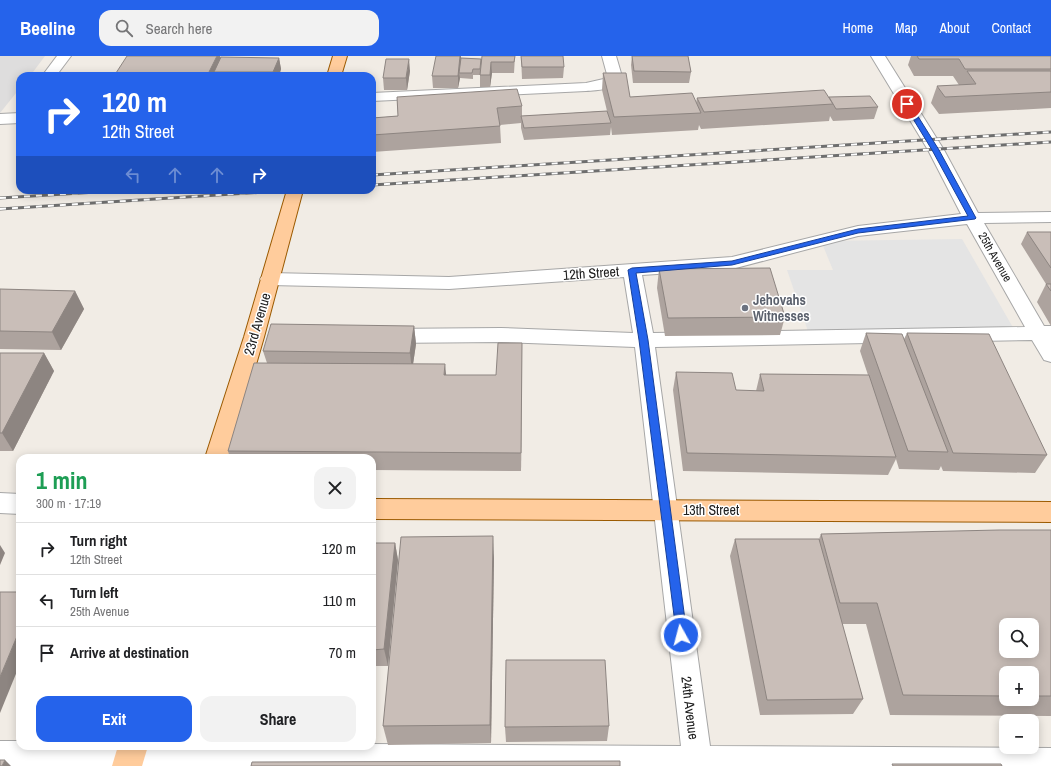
<!DOCTYPE html>
<html lang="en">
<head>
<meta charset="utf-8">
<style>
  :root { --surface:#fff; --page:#f2f2f2; --text:#202124; --muted:#757577; --line:#e0e0e0; --accent:#2563eb }
  body { margin:0; font-family:"Archivo Narrow",sans-serif; background:var(--page); color:var(--text); height:100vh; display:flex; flex-direction:column; font-size:15px; white-space:nowrap }
  * { box-sizing:border-box; margin:0 }
  p { font-size:13px; color:var(--muted) }
  .icon { flex:none; width:22px; height:22px; fill:none; stroke:currentColor; stroke-width:2; stroke-linecap:round; stroke-linejoin:round }
  .map { position:relative; flex:1; overflow:hidden }
  .sheet { position:absolute; left:16px; top:398px; width:360px; height:296px; display:flex; flex-direction:column; background:var(--surface); border-radius:12px; box-shadow:0 2px 10px #0003 }
  .sheet>* { flex:none }
  .hud { position:absolute; left:16px; top:16px; width:360px; height:122px; border-radius:12px; box-shadow:0 2px 10px #0003; background:#2563eb; color:#fff; overflow:hidden }
  .fabs { position:absolute; left:999px; top:562px; display:grid; gap:8px }
  .fabs a { display:grid; place-items:center; width:40px; height:40px; border-radius:8px; background:var(--surface); box-shadow:0 2px 10px #0003; font-size:20px }
  .pin { position:absolute; display:grid; place-items:center; width:34px; height:34px; color:#fff; margin:-17px; border:2px solid #fff; border-radius:50%; box-shadow:0 1px 4px #0007 }
  .me { position:absolute; width:44px; margin:-22px; rotate:353deg; stroke-linejoin:round; filter:drop-shadow(0 0 3px #0008) }
  .turn { display:flex; align-items:center; gap:14px; height:84px; padding:0 20px; font-size:18px }
  .turn .icon { width:52px; height:52px; stroke-width:2.5 }
  .turn b { display:block; font-size:28px; line-height:34px }
  .lanes { display:flex; align-items:center; height:38px; padding:0 20px; background:#0003; justify-content:center; gap:20px; direction:ltr }
  .lanes .off { opacity:.35 }
  .round { display:grid; place-items:center; flex:none; width:42px; height:42px; border-radius:12px; background:var(--page) }
  .summary { display:flex; align-items:center; justify-content:space-between; height:68px; padding:0 20px }
  h1 { font-size:24px; font-weight:800; line-height:30px; color:#1e9e55 }
  .button { display:flex; gap:8px; margin-top:auto; padding:8px 20px }
  .button a { flex:1; height:46px; border-radius:12px; background:var(--accent); color:#fff; font-size:16px; font-weight:800; line-height:46px; text-align:center }
  .button a+a { background:var(--page); color:var(--text) }
  ul { padding:0; list-style:none }
  li { display:flex; align-items:center; gap:12px; height:52px; padding:0 20px; border-top:1px solid var(--line) }
  li div { flex:1 }
  li b { display:block; font-size:15px }
  li em { font-style:normal }
  header { display:flex; align-items:center; gap:24px; box-sizing:border-box; height:56px; padding:0 20px; background:var(--accent); color:#fff }
  header strong { font-size:19px }
  nav { display:flex; gap:22px; margin-inline-start:auto; font-size:14px }
  .search { width:280px; height:36px; background:var(--page); display:flex; align-items:center; gap:10px; box-sizing:border-box; padding:0 14px; border-radius:12px; color:var(--muted); font-size:15px }
  .map>svg:first-child { display:block }
</style>
</head>
<body>
<header>
<strong>Beeline</strong>
<div class="search"><svg class="icon" aria-label="search" viewBox="0 0 24 24"><circle cx="10" cy="10" r="6"/><path d="M15 15l6 6"/></svg>Search here</div>
<nav><a>Home</a><a>Map</a><a>About</a><a>Contact</a></nav>
</header>
<div class="map">
<svg width="1051" height="710" viewBox="0 0 1051 710">
  <rect width="100%" height="100%" fill="#f1ece5"/>
  <path fill="#dedddd" d="M0 0H45L30 20H20V32L0 57Z"/>
  <path fill="#e4e4e4" d="M962 183 1015 275 809 278 787 214H833L821 185Z"/>
  <g fill="none" stroke-linecap="round" stroke-linejoin="round">
    <defs>
      <g id="minor">
        <path d="M57 0H71L56 20H42Z"/>
        <path d="M602 0H616L623 24C616 34 597 34 586 35L372 45V37L586 27 608 22Z"/>
        <path d="M871 0H885L944 94 978 157 1051 156V166L984 167 1044 270H1051V306L1044 304 1032 284 655 291 710 690 1051 692V710H0V685H20V690H372V688L681 690 635 291 501 286 384 287 377 285 374 280 377 275 384 273 501 272 633 277 624 221 449 233 270 229 263 227 260 223 263 219 270 217 449 221 732 201 858 170 961 158 928 94ZM967 168 1025 271 653 277 642 219 732 213 858 180Z"/>
        <path d="M20 57V67L0 68V58Z"/>
        <path d="M0 437 20 438V458L0 457Z"/>
      </g>
      <g id="major">
        <path d="M333 0H347L341 20H327Z"/>
        <path d="M287 134H303L264 281 229 402H205L244 281Z"/>
        <path d="M372 443 1051 446V466L372 463Z"/>
        <path d="M118 690H148L142 710H112Z"/>
      </g>
    </defs>
    <use href="#minor" stroke="#a7a7a7" stroke-width="2"/>
    <use href="#major" stroke="#9b5a00" stroke-width="2"/>
    <use href="#minor" fill="#fff" fill-rule="evenodd"/>
    <use href="#major" fill="#ffcc9c" fill-rule="evenodd"/>
    <defs>
      <g id="rail">
        <path d="M372 119 1051 76"/>
        <path d="M372 129 1051 86"/>
        <path d="M0 142 129 134"/>
        <path d="M0 153 296 134"/>
      </g>
    </defs>
    <use href="#rail" stroke="#6e6e6e" stroke-width="3"/>
    <use href="#rail" stroke="#fff" stroke-width="2" stroke-dasharray="6" stroke-linecap="butt"/>
  </g>
  <g fill="#ada39e" fill-rule="evenodd">
    <path d="M220 0 221 2H279L281 13 279 20H117L116 17Z"/>
    <path d="M515 0 514 17H492L490 31H480V19H473V23L460 22 458 32H433L432 20 461 2 481 3Z"/>
    <path d="M521 0 564 11 563 22 522 23Z"/>
    <path d="M632 0H688L691 16 689 27H633L631 9Z"/>
    <path d="M911 0H1051V52L939 58 931 47 937 30 959 29 953 20H914L908 9Z"/>
    <path d="M410 15 407 34H384L383 22Z"/>
    <path d="M603 17 630 41 696 47 697 42 829 41 878 51 874 63 833 65 830 60 829 65 701 73 699 69 698 74 612 79 611 71 610 79 524 84 521 72V67L500 69 501 87 372 96V62L398 60 397 41 522 50V60L607 55 602 34Z"/>
    <path d="M1027 176H1051V270L1037 246 1046 228 1021 188Z"/>
    <path d="M659 213 785 261 780 279 665 280 657 232Z"/>
    <path d="M0 233 75 235 84 253 61 294 0 293Z"/>
    <path d="M414 270 416 288 413 308 446 319H496L522 287 521 415 372 414V402H230L228 395 267 307 263 295Z"/>
    <path d="M866 277 904 283 907 277 1047 399 1035 417 943 415 941 410 939 414 899 413 896 403 888 419 683 415 673 334 676 316 736 334 756 335 760 318 868 319 860 295Z"/>
    <path d="M0 297H44L54 315 13 395H0Z"/>
    <path d="M1051 474V660L890 659 866 568H842L863 643 853 658 760 659 730 500 735 483H819L821 478ZM1006 617H1032V643H1006Z"/>
    <path d="M372 487H395L398 504 388 610H372Z"/>
    <path d="M494 502 491 687 388 689 383 670Z"/>
    <path d="M609 670 607 685 506 686 505 671Z"/>
  </g>
  <g fill="#8d8581">
    <path d="M217 0H220L222 7 214 16 215 20H207Z"/>
    <path d="M460 0H461V8L459 17 460 22 458 32V20Z"/>
    <path d="M279 2 281 13 279 20H274L273 16Z"/>
    <path d="M409 3 410 15 407 34 406 22Z"/>
    <path d="M491 6 492 17 490 31V19Z"/>
    <path d="M75 235 84 253 61 294 52 276Z"/>
    <path d="M414 270 416 288 412 315 410 297Z"/>
    <path d="M522 287V305L521 415V397Z"/>
    <path d="M44 297 54 315 13 395 2 377Z"/>
    <path d="M445 308 447 327 444 319Z"/>
    <path d="M493 480 494 502 491 687 490 669Z"/>
    <path d="M395 487 398 504 388 610 384 593Z"/>
    <path d="M0 489 5 497 0 509Z"/>
    <path d="M20 573V608L0 657V621Z"/>
    <path d="M5 704 11 710H2Z"/>
  </g>
  <g fill="#c9beb8" stroke="#8d8581" fill-rule="evenodd">
    <path d="M127 0H217L207 20H169L171 17H116Z"/>
    <path d="M436 0H460L458 20H432Z"/>
    <path d="M482 0H515L514 6H491L490 19H480Z"/>
    <path d="M521 0H563L564 11H522Z"/>
    <path d="M632 0H688L691 16 634 15Z"/>
    <path d="M917 0H1051V13H965L959 3H919Z"/>
    <path d="M221 1 279 2 273 16H214Z"/>
    <path d="M461 2 481 3 480 13H473L472 17H459Z"/>
    <path d="M386 3H409L406 22H383Z"/>
    <path d="M967 15H1051V36L945 41 937 30 976 28Z"/>
    <path d="M603 17H626L630 41 692 37 701 57 614 61Z"/>
    <path d="M517 33 522 50 497 52 500 70 372 79V62L398 60 397 41Z"/>
    <path d="M824 34 833 48 704 56 697 42Z"/>
    <path d="M870 40 878 51 836 53 829 41Z"/>
    <path d="M607 55 611 67 524 72 521 60Z"/>
    <path d="M1027 176H1051V212Z"/>
    <path d="M770 212 785 261 668 262 659 213Z"/>
    <path d="M1046 228H1051V235Z"/>
    <path d="M0 233 75 235 52 276 0 275Z"/>
    <path d="M271 268 414 270 410 297 263 295Z"/>
    <path d="M866 277 902 278 948 396 908 395Z"/>
    <path d="M907 277 989 278 1047 399 953 397Z"/>
    <path d="M498 287H522L521 397 228 395 254 307 445 308 444 319H496Z"/>
    <path d="M0 297H44L2 377H0Z"/>
    <path d="M676 316 732 317 736 334 764 335 760 318 869 319 896 401 687 397Z"/>
    <path d="M999 474H1051V640H1032V617H1006V640L903 639 877 547H840L821 478ZM1006 569H1032V595H1006Z"/>
    <path d="M493 480 490 669 383 670 401 481Z"/>
    <path d="M735 483H819L863 643 767 644Z"/>
    <path d="M372 487H395L384 593 372 594Z"/>
    <path d="M0 536H20V573L0 621Z"/>
    <path d="M506 604H605L609 670 505 671Z"/>
    <path d="M0 704H5L2 710H0Z"/>
    <path d="M620 705V710H251L252 706Z"/>
    <path d="M892 708H1001L1002 710H893Z"/>
  </g>
  <path fill="#2563eb" stroke="#184099" d="M905 46H909L939 94 976 162 975 163 858 177 732 209 636 217 648 284 687 579 685 583 681 584 677 583 639 284 628 214 632 212 732 205 858 173 968 160 932 94 904 48Z"/>
  <circle fill="#6b7280" stroke="#fff" stroke-width="1.5" cx="745" cy="252" r="4"/>
  <g text-anchor="middle" stroke-width="3" stroke-linejoin="round" paint-order="stroke">
    <g font-size="12" fill="#202020" stroke="#fff">
      <text transform="translate(995 201) rotate(60)" y="4">25th Avenue</text>
    </g>
    <g font-size="14" fill="#202020" stroke="#fff">
      <text transform="translate(591 217) rotate(-4)" y="5">12th Street</text>
      <text transform="translate(257 268) rotate(-74)" y="5">23rd Avenue</text>
      <text x="711" y="459">13th Street</text>
      <text transform="translate(690 652) rotate(83)" y="5">24th Avenue</text>
    </g>
    <g font-size="14" font-weight="bold" fill="#5b616d" stroke="#fff" text-anchor="start">
      <text x="753" y="249">Jehovahs<tspan x="753" dy="16">Witnesses</tspan></text>
    </g>
  </g>
</svg>
<div class="fabs">
<a><svg class="icon" aria-label="search" viewBox="0 0 24 24"><circle cx="10" cy="10" r="6"/><path d="M15 15l6 6"/></svg></a>
<a>+</a>
<a>−</a>
</div>
<div class="pin" style="left:907px;top:48px;background:#d93025"><svg class="icon" aria-label="arrive" viewBox="0 0 24 24"><path d="M6 21V4h12l-3 4 3 4H6"/></svg></div>
<svg class="me" style="left:681px;top:579px" viewBox="-20 -20 40 40"><circle r="17" fill="#2563eb" stroke="#fff" stroke-width="3"/><path d="M0-11L8 9 0 5-8 9z" fill="#fff"/></svg>
<div class="hud">
<div class="turn"><svg class="icon" aria-label="right" viewBox="0 0 24 24"><path d="M7 20v-9h11M14 6l5 5-5 5"/></svg><div><b>120 m</b>12th Street</div></div>
<div class="lanes"><svg class="icon off" aria-label="left" viewBox="0 0 24 24"><path d="M17 20v-9H6M10 6l-5 5 5 5"/></svg><svg class="icon off" aria-label="ahead" viewBox="0 0 24 24"><path d="M12 20V5M6 11l6-6 6 6"/></svg><svg class="icon off" aria-label="ahead" viewBox="0 0 24 24"><path d="M12 20V5M6 11l6-6 6 6"/></svg><svg class="icon" aria-label="right" viewBox="0 0 24 24"><path d="M7 20v-9h11M14 6l5 5-5 5"/></svg></div>
</div>
<section class="sheet">
<div class="summary"><div><h1>1 min</h1><p>300 m · 17:19</p></div><a class="round"><svg class="icon" aria-label="close" viewBox="0 0 24 24"><path d="M6 6l12 12M18 6L6 18"/></svg></a></div>
<ul>
<li><svg class="icon" aria-label="right" viewBox="0 0 24 24"><path d="M7 20v-9h11M14 6l5 5-5 5"/></svg><div><b>Turn right</b><p>12th Street</p></div><em>120 m</em></li>
<li><svg class="icon" aria-label="left" viewBox="0 0 24 24"><path d="M17 20v-9H6M10 6l-5 5 5 5"/></svg><div><b>Turn left</b><p>25th Avenue</p></div><em>110 m</em></li>
<li><svg class="icon" aria-label="arrive" viewBox="0 0 24 24"><path d="M6 21V4h12l-3 4 3 4H6"/></svg><div><b>Arrive at destination</b></div><em>70 m</em></li>
</ul>
<div class="button"><a>Exit</a><a>Share</a></div>
</section>
</div>
</body>
</html>
